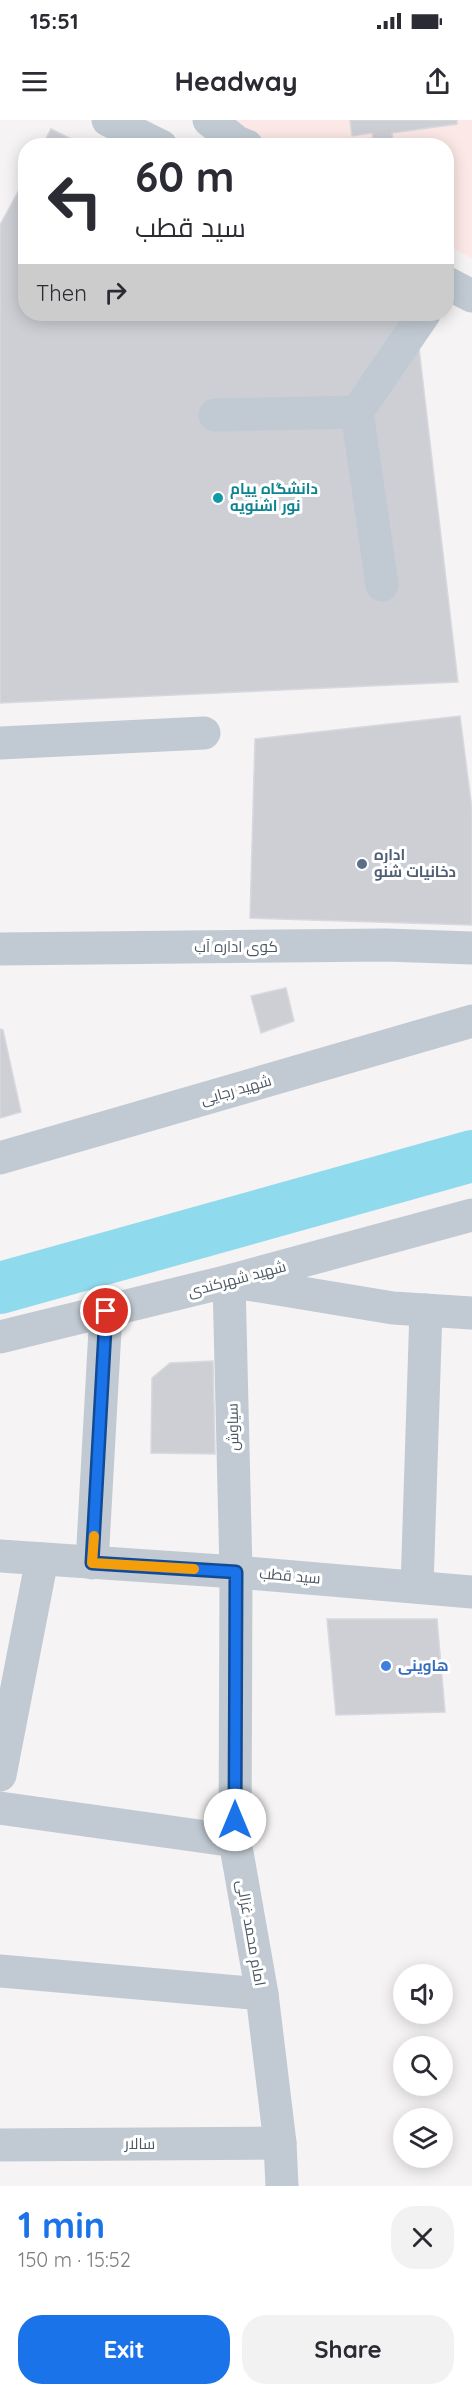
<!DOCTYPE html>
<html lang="en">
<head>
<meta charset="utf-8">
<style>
  :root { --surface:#fff; --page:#f2f2f3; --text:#2b2b33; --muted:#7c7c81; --accent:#1a73e8 }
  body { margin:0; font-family:Quicksand,Cairo,sans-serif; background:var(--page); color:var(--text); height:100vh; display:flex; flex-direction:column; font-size:22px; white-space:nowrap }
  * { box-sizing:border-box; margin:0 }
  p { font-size:20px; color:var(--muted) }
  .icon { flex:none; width:33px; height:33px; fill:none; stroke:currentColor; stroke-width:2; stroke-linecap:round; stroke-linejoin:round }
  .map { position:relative; height:2066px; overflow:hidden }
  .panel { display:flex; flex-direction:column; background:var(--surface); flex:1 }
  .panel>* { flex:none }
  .top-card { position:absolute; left:18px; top:18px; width:436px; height:183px; border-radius:24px; box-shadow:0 3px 15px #0003; background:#fff; color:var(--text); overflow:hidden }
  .fabs { position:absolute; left:393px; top:1844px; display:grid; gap:12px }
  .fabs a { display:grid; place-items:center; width:60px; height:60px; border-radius:50%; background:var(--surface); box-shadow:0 3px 15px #0003; font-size:30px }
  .pin { position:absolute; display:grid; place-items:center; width:51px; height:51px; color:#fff; margin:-26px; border:3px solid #fff; border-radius:50%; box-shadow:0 2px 6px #0007 }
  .me { position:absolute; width:66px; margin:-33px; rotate:0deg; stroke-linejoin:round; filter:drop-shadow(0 0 4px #0008) }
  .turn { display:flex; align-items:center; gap:21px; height:126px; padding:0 18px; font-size:27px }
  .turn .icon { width:78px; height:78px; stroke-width:2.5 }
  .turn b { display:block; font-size:42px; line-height:51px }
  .then { display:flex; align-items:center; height:57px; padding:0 18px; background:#0003; gap:12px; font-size:22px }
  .round { display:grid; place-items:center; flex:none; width:63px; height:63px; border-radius:24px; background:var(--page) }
  .overview { display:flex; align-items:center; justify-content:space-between; height:102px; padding:0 18px }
  h1 { font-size:36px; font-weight:800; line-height:45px; color:var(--accent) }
  .cta { display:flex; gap:12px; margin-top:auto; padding:12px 18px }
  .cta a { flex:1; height:69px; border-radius:24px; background:var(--accent); color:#fff; font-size:24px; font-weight:800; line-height:69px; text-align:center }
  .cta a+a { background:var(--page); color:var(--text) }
  .status { display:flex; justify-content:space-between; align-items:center; height:42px; padding:0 30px; background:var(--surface); direction:ltr }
  .status svg { height:16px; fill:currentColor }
  header { display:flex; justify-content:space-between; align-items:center; height:78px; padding:0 18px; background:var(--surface); font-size:27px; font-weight:800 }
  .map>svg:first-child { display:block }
</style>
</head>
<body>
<div class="status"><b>15:51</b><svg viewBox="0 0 49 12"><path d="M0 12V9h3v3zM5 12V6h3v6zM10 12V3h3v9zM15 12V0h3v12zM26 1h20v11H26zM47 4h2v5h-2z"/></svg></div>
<header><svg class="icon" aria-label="menu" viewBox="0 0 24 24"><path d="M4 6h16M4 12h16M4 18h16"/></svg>Headway<svg class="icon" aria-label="share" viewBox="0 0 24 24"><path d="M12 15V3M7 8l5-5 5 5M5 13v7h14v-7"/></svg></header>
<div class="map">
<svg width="472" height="2066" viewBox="0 0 472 2066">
  <rect width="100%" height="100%" fill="#f5f3f3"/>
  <path fill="#fce8e6" d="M211 0H472V138L447 125V26L259 25Z"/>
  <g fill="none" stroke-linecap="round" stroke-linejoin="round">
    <path stroke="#90daee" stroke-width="52" d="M0 1168 472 1036"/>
  </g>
  <g fill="#cdcfd5" stroke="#d7d9de" stroke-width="1.5">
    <path d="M350 0H457V4L392 13 394 26H374L372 13 352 16Z"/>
    <path d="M51 9 85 26H42Z"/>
    <path d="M26 57V194H415L458 562 0 583V105Z"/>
    <path d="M460 596 472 689V805L250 798 255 619Z"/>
    <path d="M286 868 294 901 261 913 251 876Z"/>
    <path d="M0 909 3 910 21 992 0 998Z"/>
    <path d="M213 1241 215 1334 151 1333 152 1258 170 1243Z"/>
    <path d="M327 1499H437L445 1592 336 1595Z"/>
  </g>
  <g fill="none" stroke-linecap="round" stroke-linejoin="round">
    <g stroke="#c1cad2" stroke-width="33">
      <path d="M108 0 161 26"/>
      <path d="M209 0 237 22 247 26"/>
      <path d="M447 163 472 176"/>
      <path d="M357 292 382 465"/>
      <path d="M215 295 357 292 424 194"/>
      <path d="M0 623 204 613"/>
      <path d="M0 829 386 825 472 828"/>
      <path d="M0 1038 472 901"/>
      <path d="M0 1217 229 1161 472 1095"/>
      <path d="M0 1436 236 1452 472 1472"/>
      <path d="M92 1443 106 1192"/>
      <path d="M417 1467 426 1190"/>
      <path d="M0 1655 42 1439"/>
      <path d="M0 1688 235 1721"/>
      <path d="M0 1851 262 1874"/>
      <path d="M0 2025 280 2023"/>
      <path d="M282 2066 280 2023 262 1874 235 1721 236 1452 229 1161 393 1188 472 1193"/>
    </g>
  </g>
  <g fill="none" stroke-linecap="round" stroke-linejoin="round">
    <defs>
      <path id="route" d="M106 1191 92 1443 236 1452 235 1700"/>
    </defs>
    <use href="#route" stroke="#114b97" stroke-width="15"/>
    <use href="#route" stroke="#1a73e8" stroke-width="10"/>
    <path stroke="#f59e0b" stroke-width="10" d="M94 1416 92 1443 194 1449"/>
  </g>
  <circle fill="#0f9aa8" stroke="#fff" stroke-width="2" cx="218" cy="378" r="6"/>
  <circle fill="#5c6f8a" stroke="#fff" stroke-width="2" cx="362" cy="744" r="6"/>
  <circle fill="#3f7fe0" stroke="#fff" stroke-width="2" cx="386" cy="1546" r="6"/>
  <g text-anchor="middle" stroke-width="6" stroke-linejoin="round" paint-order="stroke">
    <g font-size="15" font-weight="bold" fill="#0d838f" stroke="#fff" text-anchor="start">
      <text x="230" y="374">دانشگاه پیام<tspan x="230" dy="17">نور اشنویه</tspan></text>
    </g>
    <g font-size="15" font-weight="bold" fill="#4e5e75" stroke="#fff" text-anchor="start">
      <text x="374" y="740">اداره<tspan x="374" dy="17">دخانیات شنو</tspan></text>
    </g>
    <g font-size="15" fill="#4a5661" stroke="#fff">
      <text x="236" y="832">کوی اداره آب</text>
      <text transform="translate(236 970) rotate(-16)" y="5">شهید رجایی</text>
      <text transform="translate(237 1159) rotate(-15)" y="5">شهید شهرکندی</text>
      <text transform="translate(233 1307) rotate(-91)" y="5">سیاوش</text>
      <text transform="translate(290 1456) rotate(5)" y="5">سید قطب</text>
      <text transform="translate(251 1813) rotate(80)" y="5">امام محمد غزالی</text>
      <text x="140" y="2029">سالار</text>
    </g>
    <g font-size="15" font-weight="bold" fill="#366cbe" stroke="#fff" text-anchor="start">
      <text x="398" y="1551">هاوینی</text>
    </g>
  </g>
</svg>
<div class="fabs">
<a><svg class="icon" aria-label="sound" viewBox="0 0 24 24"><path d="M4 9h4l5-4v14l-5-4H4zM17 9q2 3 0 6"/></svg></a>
<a><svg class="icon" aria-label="search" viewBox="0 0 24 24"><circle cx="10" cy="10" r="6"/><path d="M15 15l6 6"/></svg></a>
<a><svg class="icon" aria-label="layers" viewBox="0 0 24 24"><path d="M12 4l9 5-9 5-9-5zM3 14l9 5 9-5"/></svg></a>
</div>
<div class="pin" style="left:106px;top:1191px;background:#d93025"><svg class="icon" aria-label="arrive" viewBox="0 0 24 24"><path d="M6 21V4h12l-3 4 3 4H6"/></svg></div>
<svg class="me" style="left:235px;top:1700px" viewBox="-20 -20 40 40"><circle r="19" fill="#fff"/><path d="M0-13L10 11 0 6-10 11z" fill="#1a73e8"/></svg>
<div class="top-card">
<div class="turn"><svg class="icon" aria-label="left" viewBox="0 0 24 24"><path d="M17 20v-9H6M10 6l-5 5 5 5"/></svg><div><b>60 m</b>سید قطب</div></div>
<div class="then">Then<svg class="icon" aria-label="right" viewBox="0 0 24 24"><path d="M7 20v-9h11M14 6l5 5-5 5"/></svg></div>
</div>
</div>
<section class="panel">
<div class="overview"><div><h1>1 min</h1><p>150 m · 15:52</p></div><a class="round"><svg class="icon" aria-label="close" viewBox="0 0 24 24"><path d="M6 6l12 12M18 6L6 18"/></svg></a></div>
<div class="cta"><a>Exit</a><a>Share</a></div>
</section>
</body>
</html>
